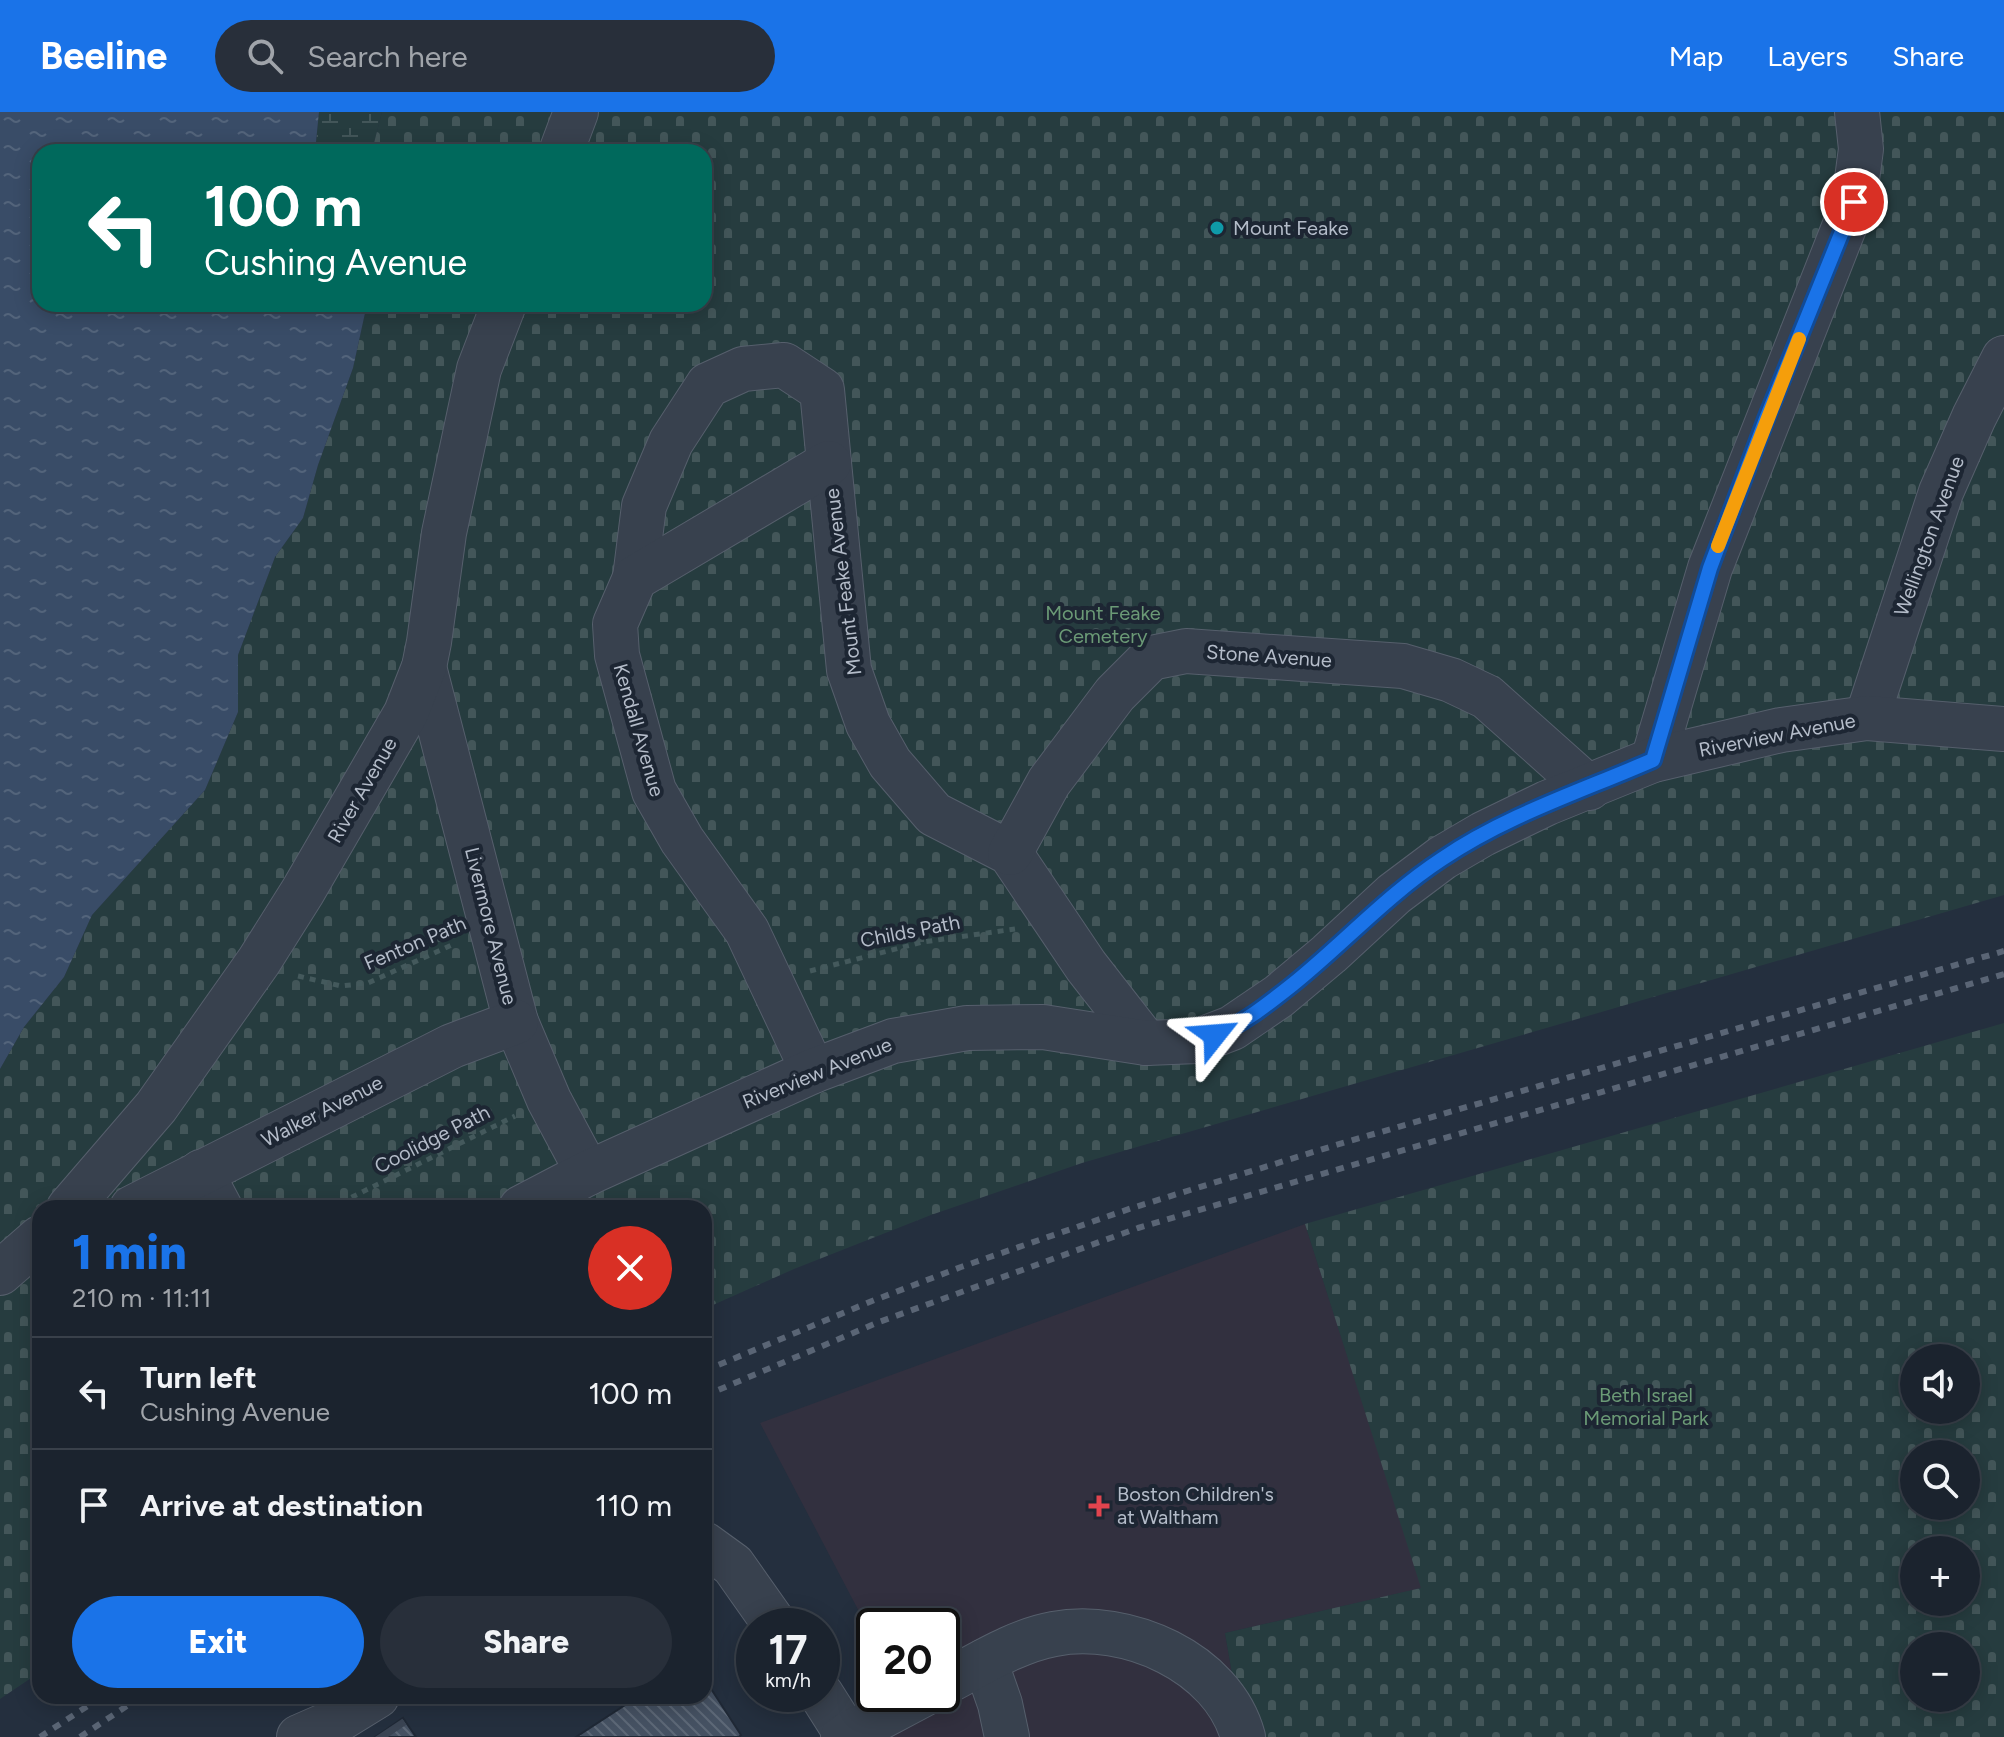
<!DOCTYPE html>
<html lang="en">
<head>
<meta charset="utf-8">
<style>
  :root { --surface:#1b232e; --page:#282f3a; --text:#f1f3f6; --muted:#a0a4aa; --line:#39404a; --accent:#1a73e8 }
  body { margin:0; font-family:Figtree,sans-serif; background:var(--page); color:var(--text); height:100vh; display:flex; flex-direction:column; font-size:30px; white-space:nowrap }
  * { box-sizing:border-box; margin:0 }
  p { font-size:26px; color:var(--muted) }
  .icon { flex:none; width:44px; height:44px; fill:none; stroke:currentColor; stroke-width:2; stroke-linecap:round; stroke-linejoin:round }
  .map { position:relative; flex:1; overflow:hidden }
  .drawer { position:absolute; left:32px; top:1088px; width:680px; height:504px; display:flex; flex-direction:column; background:var(--surface); border-radius:24px; box-shadow:0 4px 20px #0003,0 0 0 2px var(--line) }
  .drawer>* { flex:none }
  .top-card { position:absolute; left:32px; top:32px; width:680px; height:168px; border-radius:24px; box-shadow:0 4px 20px #0003,0 0 0 2px var(--line); background:#00695c; color:#fff; overflow:hidden }
  .buttons { position:absolute; left:1900px; top:1232px; display:grid; gap:16px }
  .buttons a { display:grid; place-items:center; width:80px; height:80px; border-radius:50%; background:var(--surface); box-shadow:0 4px 20px #0003,0 0 0 2px var(--line); font-size:40px }
  .speed { position:absolute; left:736px; top:1496px; display:flex; gap:16px; font-size:40px; font-weight:700; text-align:center }
  .speed>* { display:grid; place-content:center; width:104px; height:104px; border-radius:50%; background:var(--surface); box-shadow:0 4px 20px #0003,0 0 0 2px var(--line); line-height:1 }
  .speed small { font-size:20px; font-weight:400 }
  .speed .limit { border:4px solid #111; border-radius:12px; background:#fff; color:#111 }
  .pin { position:absolute; display:grid; place-items:center; width:68px; height:68px; color:#fff; margin:-34px; border:4px solid #fff; border-radius:50%; box-shadow:0 2px 8px #0007 }
  .me { position:absolute; width:88px; margin:-44px; rotate:62deg; stroke-linejoin:round; filter:drop-shadow(0 0 6px #0008) }
  .turn { display:flex; align-items:center; gap:28px; height:168px; padding:0 40px; font-size:36px }
  .turn .icon { width:104px; height:104px; stroke-width:2.5 }
  .turn b { display:block; font-size:56px; line-height:68px }
  .round { display:grid; place-items:center; flex:none; width:84px; height:84px; border-radius:42px; background:var(--page) }
  .overview { display:flex; align-items:center; justify-content:space-between; height:136px; padding:0 40px }
  h1 { font-size:48px; font-weight:800; line-height:60px; color:var(--accent) }
  .action { display:flex; gap:16px; margin-top:auto; padding:16px 40px }
  .action a { flex:1; height:92px; border-radius:48px; background:var(--accent); color:#fff; font-size:32px; font-weight:800; line-height:92px; text-align:center }
  .action a+a { background:var(--page); color:var(--text) }
  ul { padding:0; list-style:none }
  li { display:flex; align-items:center; gap:24px; height:112px; padding:0 40px; border-top:2px solid var(--line) }
  li div { flex:1 }
  li b { display:block; font-size:30px }
  li em { font-style:normal }
  header { display:flex; align-items:center; gap:48px; box-sizing:border-box; height:112px; padding:0 40px; background:var(--accent); color:#fff }
  header strong { font-size:38px }
  nav { display:flex; gap:44px; margin-inline-start:auto; font-size:28px }
  .search { width:560px; height:72px; background:var(--page); display:flex; align-items:center; gap:20px; box-sizing:border-box; padding:0 28px; border-radius:44px; color:var(--muted); font-size:30px }
  .map>svg:first-child { display:block }
</style>
</head>
<body>
<header>
<strong>Beeline</strong>
<div class="search"><svg class="icon" aria-label="search" viewBox="0 0 24 24"><circle cx="10" cy="10" r="6"/><path d="M15 15l6 6"/></svg>Search here</div>
<nav><a>Map</a><a>Layers</a><a>Share</a></nav>
</header>
<div class="map">
<svg width="2004" height="1625" viewBox="0 0 2004 1625">
  <defs>
    <pattern id="wetland-marsh" width="20" height="14" patternUnits="userSpaceOnUse" patternTransform="scale(2)"><rect width="20" height="14" fill="#263c3f"/><path d="M1 5h8M5 5V1M11 12h8M15 12V8" fill="none" stroke="#435659"/></pattern>
    <pattern id="cemetery-stones" width="16" height="16" patternUnits="userSpaceOnUse" patternTransform="scale(2)"><rect width="16" height="16" fill="#263c3f"/><path d="M2 7V4a2 2 0 0 1 4 0v3zM10 15v-3a2 2 0 0 1 4 0v3z" fill="#435659"/></pattern>
    <pattern id="water-ripples" width="26" height="14" patternUnits="userSpaceOnUse" patternTransform="scale(2)"><rect width="26" height="14" fill="#394c67"/><path d="M2 4q2-2 4 0t4 0M15 11q2-2 4 0t4 0" fill="none" stroke="#53647b"/></pattern>
    <pattern id="building-back-hatch" width="6" height="6" patternUnits="userSpaceOnUse" patternTransform="scale(2)"><rect width="6" height="6" fill="#455162"/><path d="M-1 5l2 2M0 0l6 6M5-1l2 2" fill="none" stroke="#5d6877"/></pattern>
  </defs>
  <rect width="100%" height="100%" fill="#242f3e"/>
  <path fill="#32303f" d="M1305 1112 1422 1476 1225 1521 1243 1625H843L942 1582V1514H874V1528L760 1311Z"/>
  <path fill="url(#wetland-marsh)" d="M319 0H382L374 31 376 40H315Z"/>
  <g fill="url(#cemetery-stones)" fill-rule="evenodd">
    <path d="M382 0H2004V783L1082 1051 931 1103 794 1157 704 1197V1096H40V1560L0 1587V957L24 915 64 865 92 803 205 678 238 600V543L275 445 303 406 318 353 353 256 367 192H704V40H376L374 31Z"/>
    <path d="M2004 911V1625H1243L1225 1521 1421 1476 1305 1112ZM1914 1246H1966V1298H1914ZM1914 1342H1966V1394H1914ZM1914 1438H1966V1490H1914ZM1914 1534H1966V1586H1914Z"/>
  </g>
  <path fill="url(#water-ripples)" d="M0 0H319L315 40H40V192H367L353 256 318 353 303 406 275 445 238 543V600L205 678 92 803 64 865 24 915 0 957Z"/>
  <g fill="url(#building-back-hatch)" stroke="#1f2835" stroke-width="2">
    <path d="M704 1566 741 1623 739 1625H576L639 1584H704Z"/>
    <path d="M403 1606 416 1625H375L384 1619Z"/>
  </g>
  <g fill="none" stroke-linecap="round" stroke-linejoin="round">
    <path stroke="#3a4453" stroke-width="44" stroke-dasharray="44 22" stroke-linecap="butt" d="M384 1619 388 1625"/>
    <defs>
      <g id="minor">
        <path d="M561 40 576 0"/>
        <path d="M635 466 644 394 671 330 708 273 743 257 784 253 822 278 849 558 868 612 890 651 934 702 1010 741 1086 854 1146 931"/>
        <path d="M424 555 516 910 549 988 588 1061"/>
        <path d="M1867 606 1941 380 1974 305 2004 246"/>
        <path d="M1653 648 1710 456 1854 90 1861 37 1857 0"/>
        <path d="M1010 741 1049 670 1115 582 1151 546 1186 539 1403 554 1451 568 1487 585 1589 676"/>
        <path d="M813 959 747 819 682 728 654 679 617 543 615 512 635 466 829 351"/>
        <path d="M201 1060 220 1096"/>
        <path d="M69 1096 156 995 259 849 303 779 406 601 424 555 429 530 444 421 479 257 504 192"/>
        <path d="M132 1096 452 934 516 910"/>
        <path d="M521 1096 588 1061 813 959 893 929 967 916 1043 915 1146 931 1198 929 1232 916 1279 884 1329 842 1394 782 1442 746 1483 722 1547 691 1653 648 1781 618 1867 606 2004 617"/>
        <path d="M0 1161 40 1126"/>
        <path d="M704 1432 733 1453 776 1514"/>
        <path d="M985 1549 1000 1592 1007 1625"/>
        <path d="M942 1572C977 1554 1015 1529 1054 1522 1126 1508 1223 1550 1243 1625"/>
        <path d="M821 1582 847 1623"/>
        <path d="M299 1625 338 1608 377 1584"/>
        <path d="M843 1625 924 1582"/>
      </g>
    </defs>
    <use href="#minor" stroke="#565f6c" stroke-width="46"/>
    <g stroke="#44595c" stroke-width="5" stroke-dasharray="6 6" stroke-linecap="butt">
      <path d="M810 859 923 830 1015 817"/>
      <path d="M298 864 341 874 368 871 454 832"/>
      <path d="M330 1096 515 1004"/>
    </g>
    <use href="#minor" stroke="#38414e" stroke-width="44"/>
    <g stroke="#5a6575" stroke-width="6" stroke-dasharray="8 8" stroke-linecap="butt">
      <path d="M704 1259 872 1189 961 1155 1132 1096 1336 1033 2004 839"/>
      <path d="M704 1284 879 1210 1138 1116 2004 862"/>
      <path d="M40 1625 103 1584"/>
      <path d="M80 1625 142 1584"/>
    </g>
  </g>
  <g fill="none" stroke-linecap="round" stroke-linejoin="round">
    <defs>
      <path id="route" d="M1215 923C1243 912 1268 892 1292 873 1343 832 1387 783 1442 747 1507 703 1582 679 1653 648L1710 456 1766 307 1854 90"/>
    </defs>
    <use href="#route" stroke="#114b97" stroke-width="20"/>
    <use href="#route" stroke="#1a73e8" stroke-width="14"/>
    <path stroke="#f59e0b" stroke-width="14" d="M1718 434 1799 227"/>
  </g>
  <circle fill="#0f9aa8" stroke="#1d2633" stroke-width="3" cx="1217" cy="116" r="8"/>
  <path fill="#e0444e" stroke="#1d2633" stroke-width="3" d="M1095 1382h8v8h8v8h-8v8h-8v-8h-8v-8h8z"/>
  <g text-anchor="middle" stroke-width="8" stroke-linejoin="round" paint-order="stroke">
    <g font-size="20" fill="#b4bcc9" stroke="#1d2633" text-anchor="start">
      <text x="1233" y="123">Mount Feake</text>
      <text x="1117" y="1389">Boston Children's<tspan x="1117" dy="23">at Waltham</tspan></text>
    </g>
    <g font-size="20" fill="#b4bcc9" stroke="#1d2633">
      <text transform="translate(1929 424) rotate(-70)" y="7">Wellington Avenue</text>
      <text transform="translate(843 470) rotate(-97)" y="7">Mount Feake Avenue</text>
      <text transform="translate(1269 544) rotate(4)" y="7">Stone Avenue</text>
      <text transform="translate(639 618) rotate(74)" y="7">Kendall Avenue</text>
      <text transform="translate(1777 623) rotate(-11)" y="7">Riverview Avenue</text>
      <text transform="translate(362 678) rotate(-60)" y="7">River Avenue</text>
      <text transform="translate(491 814) rotate(76)" y="7">Livermore Avenue</text>
      <text transform="translate(910 819) rotate(-11)" y="7">Childs Path</text>
      <text transform="translate(415 831) rotate(-23)" y="7">Fenton Path</text>
      <text transform="translate(817 961) rotate(-22)" y="7">Riverview Avenue</text>
      <text transform="translate(322 999) rotate(-27)" y="7">Walker Avenue</text>
      <text transform="translate(432 1027) rotate(-27)" y="7">Coolidge Path</text>
    </g>
    <g font-size="20" fill="#6b9a76" stroke="#1d2633">
      <text x="1103" y="508">Mount Feake<tspan x="1103" dy="23">Cemetery</tspan></text>
      <text x="1646" y="1290">Beth Israel<tspan x="1646" dy="23">Memorial Park</tspan></text>
    </g>
  </g>
</svg>
<div class="buttons">
<a><svg class="icon" aria-label="sound" viewBox="0 0 24 24"><path d="M4 9h4l5-4v14l-5-4H4zM17 9q2 3 0 6"/></svg></a>
<a><svg class="icon" aria-label="search" viewBox="0 0 24 24"><circle cx="10" cy="10" r="6"/><path d="M15 15l6 6"/></svg></a>
<a>+</a>
<a>−</a>
</div>
<div class="speed"><div>17<small>km/h</small></div><div class="limit">20</div></div>
<div class="pin" style="left:1854px;top:90px;background:#d93025"><svg class="icon" aria-label="arrive" viewBox="0 0 24 24"><path d="M6 21V4h12l-3 4 3 4H6"/></svg></div>
<svg class="me" style="left:1215px;top:923px" viewBox="-20 -20 40 40"><path d="M0-17L14 15 0 8-14 15z" fill="#1a73e8" stroke="#fff" stroke-width="4"/></svg>
<div class="top-card">
<div class="turn"><svg class="icon" aria-label="left" viewBox="0 0 24 24"><path d="M17 20v-9H6M10 6l-5 5 5 5"/></svg><div><b>100 m</b>Cushing Avenue</div></div>
</div>
<section class="drawer">
<div class="overview"><div><h1>1 min</h1><p>210 m · 11:11</p></div><a class="round" style="background:#d93025;color:#fff"><svg class="icon" aria-label="close" viewBox="0 0 24 24"><path d="M6 6l12 12M18 6L6 18"/></svg></a></div>
<ul>
<li><svg class="icon" aria-label="left" viewBox="0 0 24 24"><path d="M17 20v-9H6M10 6l-5 5 5 5"/></svg><div><b>Turn left</b><p>Cushing Avenue</p></div><em>100 m</em></li>
<li><svg class="icon" aria-label="arrive" viewBox="0 0 24 24"><path d="M6 21V4h12l-3 4 3 4H6"/></svg><div><b>Arrive at destination</b></div><em>110 m</em></li>
</ul>
<div class="action"><a>Exit</a><a>Share</a></div>
</section>
</div>
</body>
</html>
